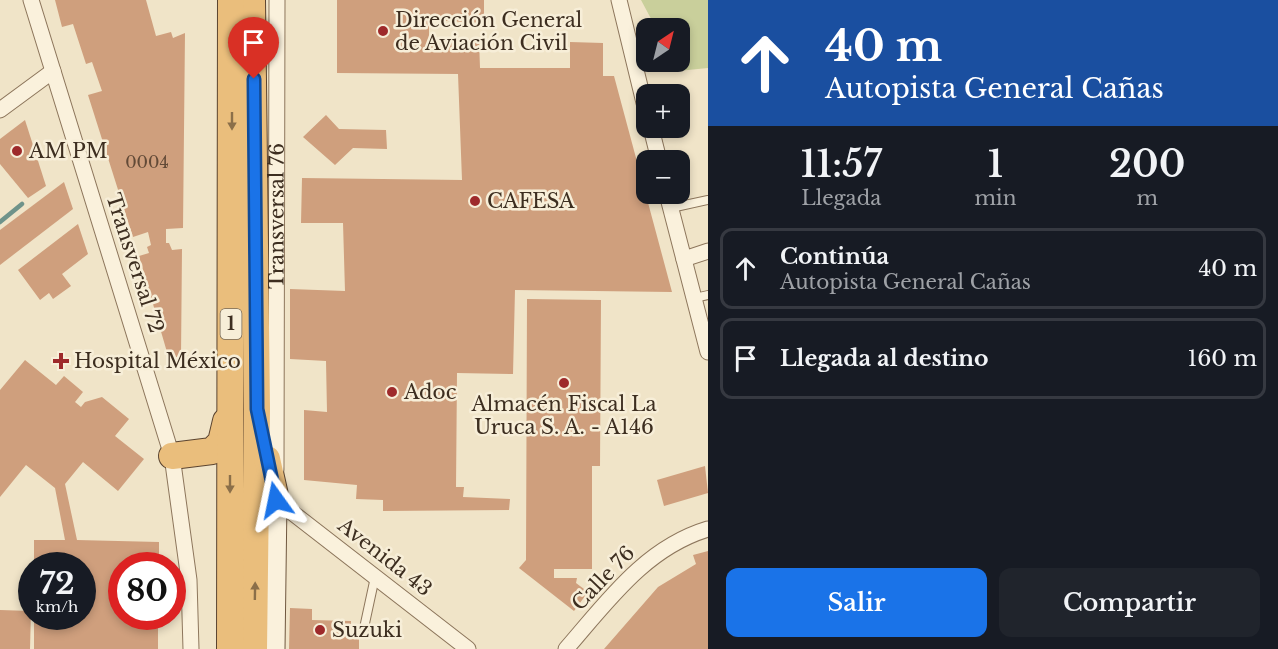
<!DOCTYPE html>
<html lang="es">
<head>
<meta charset="utf-8">
<style>
  :root { --surface:#171b24; --page:#20242c; --text:#f1f3f6; --muted:#9ea1a6; --line:#363941; --accent:#1a73e8 }
  body { margin:0; font-family:"Libre Baskerville",serif; background:var(--page); color:var(--text); height:100vh; display:flex; flex-direction:column; font-size:22px; white-space:nowrap }
  * { box-sizing:border-box; margin:0 }
  p { font-size:20px; color:var(--muted) }
  .icon { flex:none; width:33px; height:33px; fill:none; stroke:currentColor; stroke-width:2; stroke-linecap:round; stroke-linejoin:round }
  .map { position:relative; flex:1; overflow:hidden }
  .details { display:flex; flex-direction:column; background:var(--surface); width:570px }
  .details>* { flex:none }
  .hud { background:#1a4fa0; color:#fff; overflow:hidden }
  .needle { width:39px; rotate:35deg }
  .fabs { position:absolute; left:636px; top:18px; display:grid; gap:12px }
  .fabs a { display:grid; place-items:center; width:54px; height:54px; border-radius:12px; background:var(--surface); box-shadow:0 3px 9px #0003; font-size:30px }
  .speed { position:absolute; left:18px; top:552px; display:flex; gap:12px; font-size:30px; font-weight:700; text-align:center }
  .speed>* { display:grid; place-content:center; width:78px; height:78px; border-radius:50%; background:var(--surface); box-shadow:0 3px 9px #0003; line-height:1 }
  .speed small { font-size:15px; font-weight:400 }
  .speed .limit { border:9px solid #d22; background:#fff; color:#111 }
  .pin { position:absolute; display:grid; place-items:center; width:51px; height:51px; color:#fff; margin:-62px -26px; border-radius:50% 50% 50% 0; rotate:-45deg; box-shadow:0 0 6px #0007 }
  .pin .icon { rotate:45deg }
  .me { position:absolute; width:66px; margin:-33px; rotate:348deg; stroke-linejoin:round; filter:drop-shadow(0 0 4px #0008) }
  .turn { display:flex; align-items:center; gap:21px; height:126px; padding:0 18px; font-size:27px }
  .turn .icon { width:78px; height:78px; stroke-width:2.5 }
  .turn b { display:block; font-size:42px; line-height:51px }
  .eta { display:flex; justify-content:space-evenly; align-items:center; height:102px; text-align:center }
  .eta b { font-size:36px; font-weight:600; line-height:42px }
  .cta { display:flex; gap:12px; margin-top:auto; padding:12px 18px }
  .cta a { flex:1; height:69px; border-radius:12px; background:var(--accent); color:#fff; font-size:24px; font-weight:600; line-height:69px; text-align:center }
  .cta a+a { background:var(--page); color:var(--text) }
  ul { padding:0; list-style:none }
  li { display:flex; align-items:center; gap:18px; height:81px; margin:0 12px 9px; padding:0 6px; border:3px solid var(--line); border-radius:12px }
  li div { flex:1 }
  li b { display:block; font-size:22px }
  li em { font-style:normal }
  main { display:flex; flex:1; min-height:0 }
  .map>svg:first-child { display:block }
</style>
</head>
<body>
<main>
<div class="map">
<svg width="708" height="649" viewBox="0 0 708 649">
  <rect width="100%" height="100%" fill="#f0e4c8"/>
  <path fill="#c9cf9b" d="M641 0H708V68L678 71 673 62H680V28H656Z"/>
  <g fill="none" stroke-linecap="round" stroke-linejoin="round">
    <path stroke="#6f938a" stroke-width="4.5" d="M0 222 22 204"/>
  </g>
  <g fill="#cf9f7d">
    <path d="M55 0H146L156 36 171 32 173 38 185 33 183 228 166 229V243H169L172 250 182 249 181 356 169 359 139 256 149 253 147 247 151 245 148 232 133 237 88 95 102 91 92 62 86 64 73 24 62 27Z"/>
    <path d="M337 0H484V23L429 20V39H479L480 68H570V42L603 43V76H614L672 292 515 290 513 374 457 373 456 487H464L463 497 510 499 509 510 383 511V500L356 499 357 485 304 480V410L327 412 326 361 290 359V289L345 291 343 223H301L302 178 462 180 458 74 337 73Z"/>
    <path d="M326 115 339 129 386 130 387 149 353 148 335 165 303 137Z"/>
    <path d="M25 120 46 186 28 198 0 164V139Z"/>
    <path d="M64 182 73 209 0 265V230Z"/>
    <path d="M78 224 88 254 62 274 71 286 53 299 49 293 40 300 18 270Z"/>
    <path d="M527 299 601 300 600 466H592V569H554V578H577L576 583 588 592 574 611 519 568 526 560Z"/>
    <path d="M25 360 56 385 64 376 83 392 75 402 81 407 85 402 102 397 129 419 115 436 144 459 118 491 83 462 65 484 77 540 159 542V566H122V616H158V649H34V616H82V566H34V540H65L55 488 26 465 0 497V390Z"/>
    <path d="M705 466 708 493 664 506 657 480Z"/>
    <path d="M708 551V649H604L658 587 696 564 693 555Z"/>
    <path d="M290 608 312 609V620L351 621 350 639H359V649H289Z"/>
    <path d="M0 610 31 611 30 649H0Z"/>
  </g>
  <g fill="none" stroke-linecap="round" stroke-linejoin="round">
    <defs>
      <g id="service">
        <path d="M671 208 708 200"/>
        <path d="M695 298 708 295"/>
        <path d="M364 628 375 577"/>
      </g>
      <g id="minor">
        <path d="M31 0 172 456 189 580 191 649"/>
        <path d="M619 0 646 111"/>
        <path d="M0 110 53 71"/>
        <path d="M651 128 659 160"/>
        <path d="M667 194 708 352"/>
        <path d="M684 259 708 251"/>
        <path id="s1" d="M276 470 277 0"/>
        <path d="M276 494V500L468 649"/>
        <path d="M566 649C607 602 645 548 708 529"/>
      </g>
      <path id="secondary" d="M274 649 276 500"/>
      <g id="trunk">
        <path d="M252 0 257 409 254 649"/>
        <path d="M172 456 212 451 221 442 226 421"/>
        <path d="M267 459 276 500"/>
        <path d="M230 649 231 0"/>
      </g>
    </defs>
    <use href="#service" stroke="#8d765c" stroke-width="10"/>
    <use href="#minor" stroke="#8d765c" stroke-width="17"/>
    <use href="#secondary" stroke="#6f573f" stroke-width="23"/>
    <use href="#trunk" stroke="#5b4430" stroke-width="28"/>
    <use href="#service" stroke="#faf1dc" stroke-width="8"/>
    <use href="#minor" stroke="#faf1dc" stroke-width="15"/>
    <use href="#secondary" stroke="#faf1dc" stroke-width="21"/>
    <use href="#trunk" stroke="#eabe7c" stroke-width="26"/>
  </g>
  <defs><path id="oneway-solid" d="M-6-.8H1V-3.2L6.5 0L1 3.2V.8H-6Z" transform="scale(1.5)"/></defs>
  <g fill="#8b6f49">
    <use href="#oneway-solid" transform="translate(232 121) rotate(90)"/>
    <use href="#oneway-solid" transform="translate(230 484) rotate(90)"/>
    <use href="#oneway-solid" transform="translate(255 591) rotate(-89)"/>
  </g>
  <g fill="none" stroke-linecap="round" stroke-linejoin="round">
    <defs>
      <path id="route" d="M254 79 257 409 276 500"/>
    </defs>
    <use href="#route" stroke="#114b97" stroke-width="15"/>
    <use href="#route" stroke="#1a73e8" stroke-width="10"/>
  </g>
  <g fill="#9e2a2b" stroke="#f7eed8" stroke-width="2">
    <circle cx="383" cy="31" r="6"/>
    <circle cx="17" cy="151" r="6"/>
    <circle cx="475" cy="201" r="6"/>
    <path d="M58 352h6v6h6v6h-6v6h-6v-6h-6v-6h6z"/>
    <circle cx="564" cy="383" r="6"/>
    <circle cx="392" cy="392" r="6"/>
    <circle cx="320" cy="630" r="6"/>
  </g>
  <g text-anchor="middle" stroke-width="5" stroke-linejoin="round" paint-order="stroke">
    <g font-size="16" fill="#624a37">
      <text x="147" y="168">0004</text>
    </g>
    <rect fill="#f7eed8" stroke="#756857" stroke-width="1.5" x="220.5" y="309" width="21" height="30" rx="4.5"/>
    <g font-size="18" font-weight="bold" fill="#3d2e20">
      <text x="231" y="330">1</text>
    </g>
    <g font-size="20" fill="#3d2e20" stroke="#f7eed8" text-anchor="start">
      <text x="395" y="27">Dirección General<tspan x="395" dy="23">de Aviación Civil</tspan></text>
      <text x="29" y="158">AM PM</text>
      <text x="487" y="208">CAFESA</text>
      <text x="74" y="368">Hospital México</text>
      <text x="404" y="399">Adoc</text>
      <text x="564" y="411" text-anchor="middle">Almacén Fiscal La<tspan x="564" dy="23">Uruca S. A. - A146</tspan></text>
      <text x="332" y="637">Suzuki</text>
    </g>
    <g font-size="20" fill="#3d2e20" stroke="#f7eed8">
      <text dy="7" stroke="none"><textPath href="#s1" startOffset="254">Transversal 76</textPath></text>
      <text transform="translate(135 263) rotate(72)" y="7">Transversal 72</text>
      <text transform="translate(385 557) rotate(38)" y="7">Avenida 43</text>
      <text transform="translate(603 578) rotate(-46)" y="7">Calle 76</text>
    </g>
  </g>
</svg>
<div class="fabs">
<a><svg class="needle" viewBox="-14 -14 28 28"><path d="M0-13l5 13h-10z" fill="#e53935"/><path d="M0 13l5-13h-10z" fill="#9ea1a6"/></svg></a>
<a>+</a>
<a>−</a>
</div>
<div class="speed"><div>72<small>km/h</small></div><div class="limit">80</div></div>
<div class="pin" style="left:254px;top:79px;background:#d93025"><svg class="icon" aria-label="arrive" viewBox="0 0 24 24"><path d="M6 21V4h12l-3 4 3 4H6"/></svg></div>
<svg class="me" style="left:276px;top:500px" viewBox="-20 -20 40 40"><path d="M0-17L14 15 0 8-14 15z" fill="#1a73e8" stroke="#fff" stroke-width="4"/></svg>
</div>
<section class="details">
<div class="hud">
<div class="turn"><svg class="icon" aria-label="ahead" viewBox="0 0 24 24"><path d="M12 20V5M6 11l6-6 6 6"/></svg><div><b>40 m</b>Autopista General Cañas</div></div>
</div>
<div class="eta">
<div><b>11:57</b><p>Llegada</p></div>
<div><b>1</b><p>min</p></div>
<div><b>200</b><p>m</p></div>
</div>
<ul>
<li><svg class="icon" aria-label="ahead" viewBox="0 0 24 24"><path d="M12 20V5M6 11l6-6 6 6"/></svg><div><b>Continúa</b><p>Autopista General Cañas</p></div><em>40 m</em></li>
<li><svg class="icon" aria-label="arrive" viewBox="0 0 24 24"><path d="M6 21V4h12l-3 4 3 4H6"/></svg><div><b>Llegada al destino</b></div><em>160 m</em></li>
</ul>
<div class="cta"><a>Salir</a><a>Compartir</a></div>
</section>
</main>
</body>
</html>
